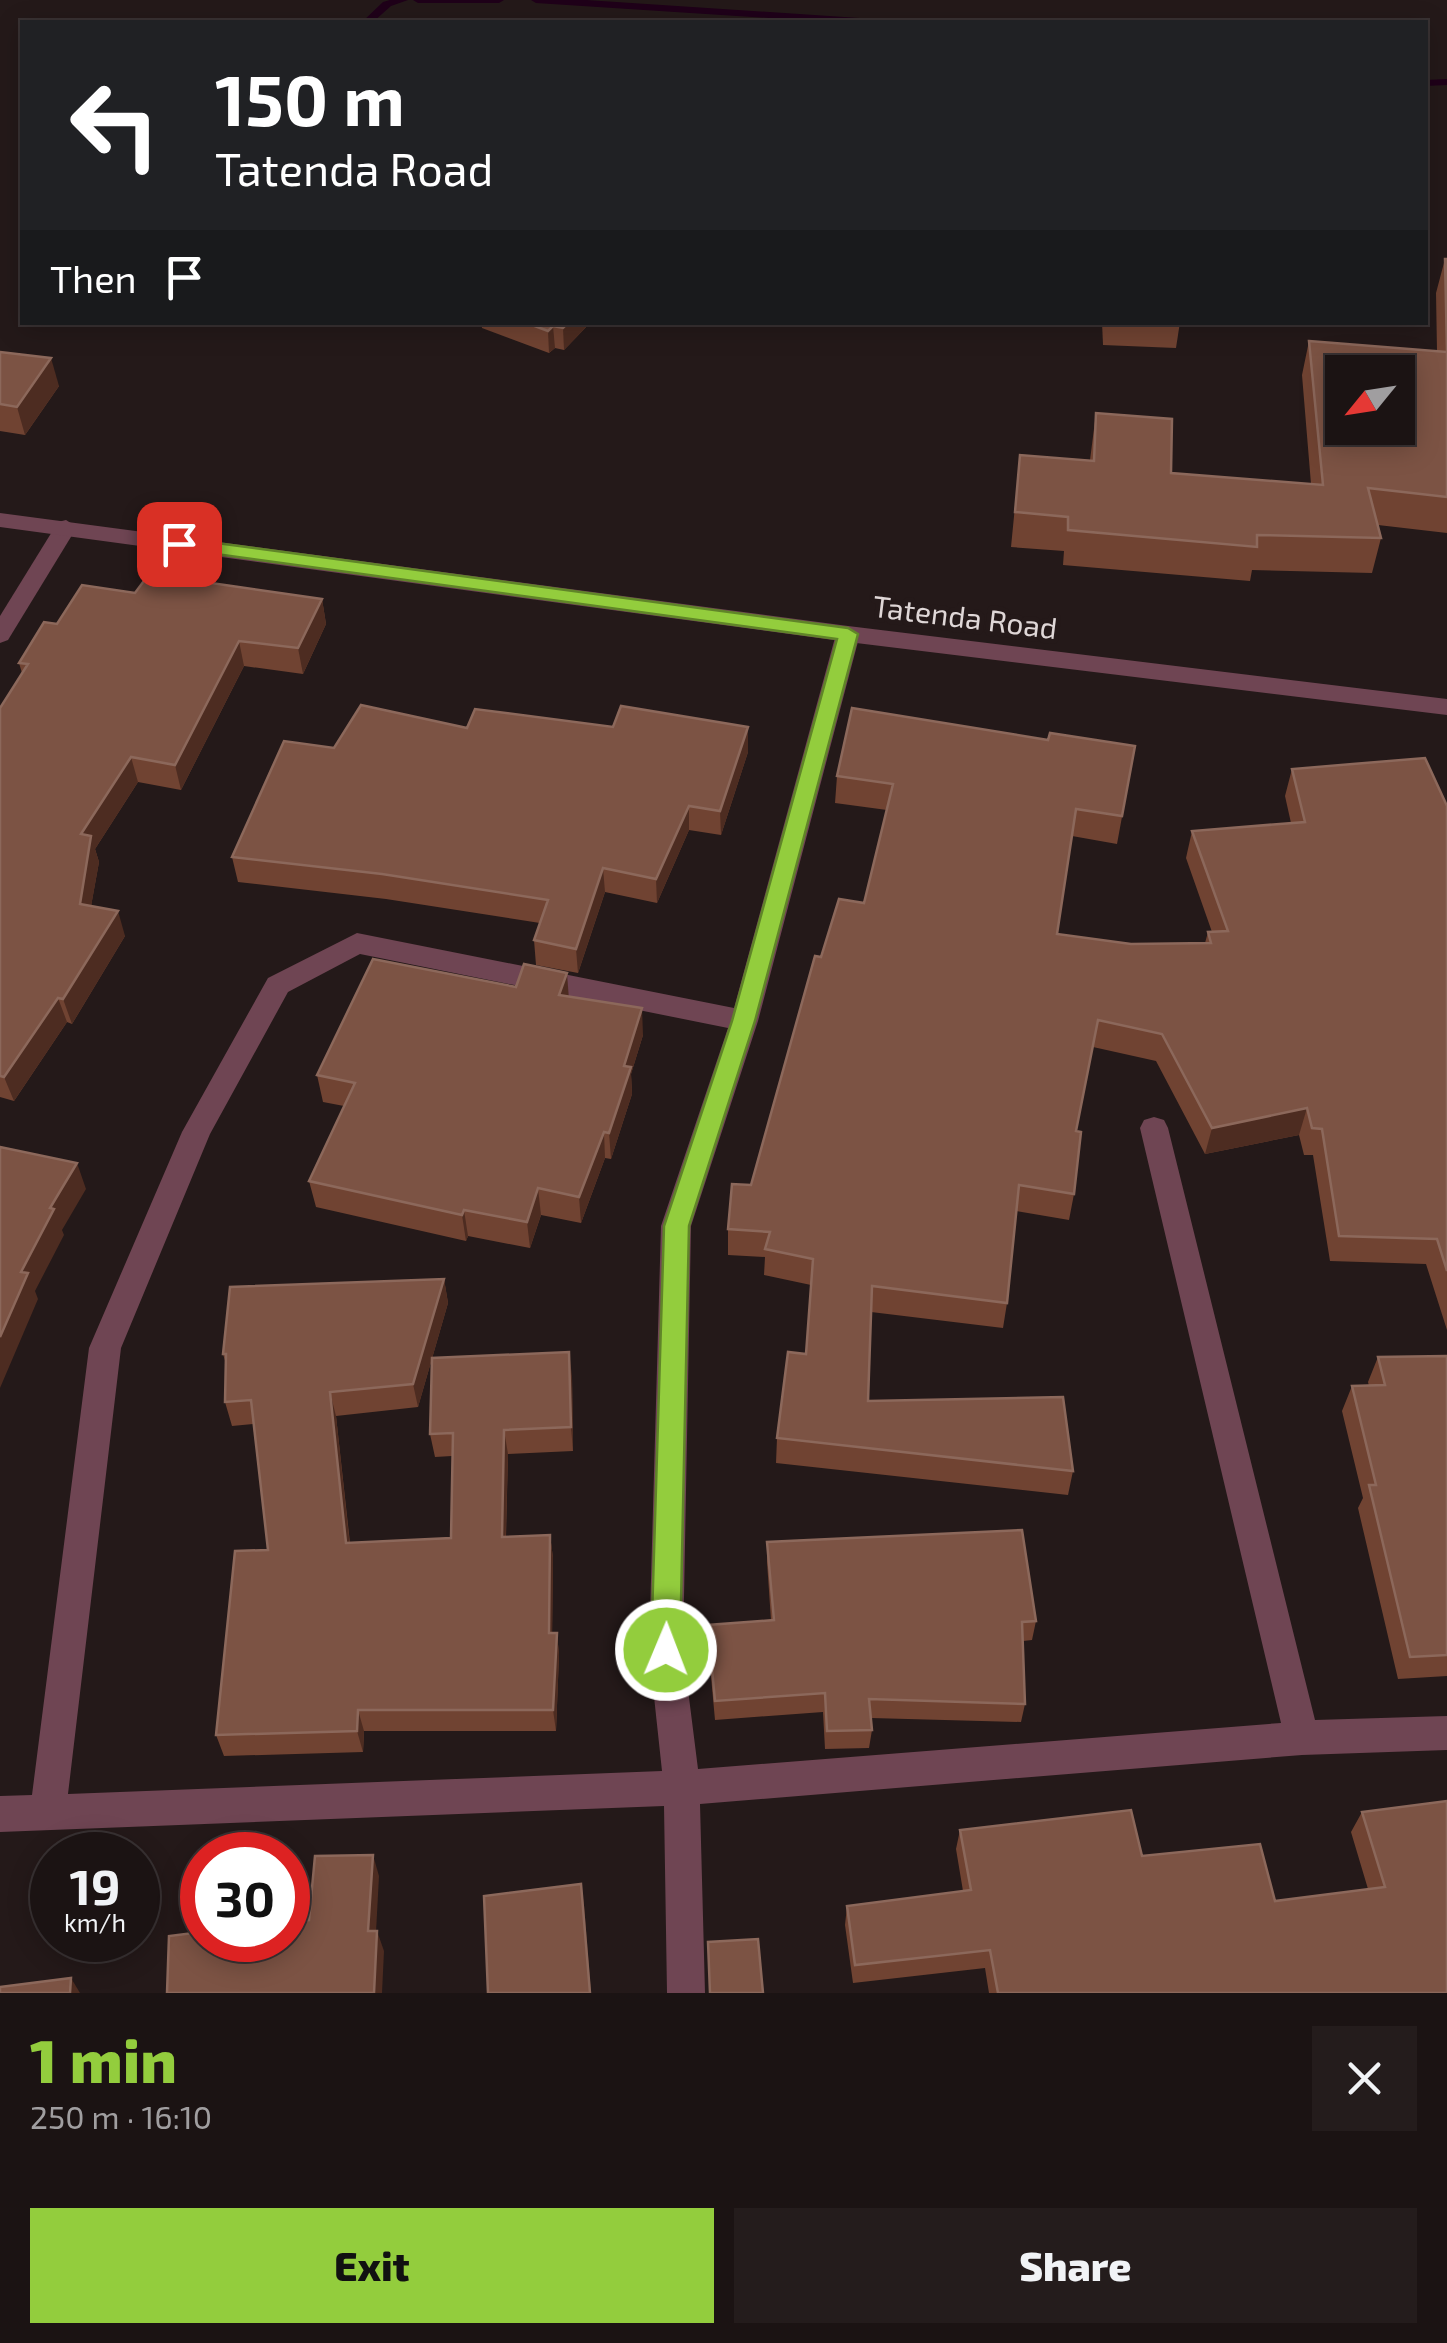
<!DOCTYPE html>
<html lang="en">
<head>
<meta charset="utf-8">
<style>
  :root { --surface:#1b1313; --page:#241c1c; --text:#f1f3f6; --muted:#a09ea0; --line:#393233; --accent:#93cd3d }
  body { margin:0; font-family:"Exo 2",sans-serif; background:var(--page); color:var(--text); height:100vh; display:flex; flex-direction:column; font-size:38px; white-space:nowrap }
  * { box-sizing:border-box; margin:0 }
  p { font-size:32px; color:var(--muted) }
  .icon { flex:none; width:55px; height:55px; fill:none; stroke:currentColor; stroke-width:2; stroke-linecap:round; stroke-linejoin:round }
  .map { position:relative; height:1993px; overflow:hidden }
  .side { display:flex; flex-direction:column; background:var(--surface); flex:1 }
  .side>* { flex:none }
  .banner { position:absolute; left:20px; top:20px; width:1408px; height:305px; border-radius:0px; box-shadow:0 5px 25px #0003,0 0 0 2px var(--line); background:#202124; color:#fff; overflow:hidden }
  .needle { width:65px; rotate:240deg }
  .buttons { position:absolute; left:1325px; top:355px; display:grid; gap:20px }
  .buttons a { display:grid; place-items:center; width:90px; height:90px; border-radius:0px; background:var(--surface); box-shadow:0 5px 25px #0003,0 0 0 2px var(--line); font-size:50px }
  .speed { position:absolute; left:30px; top:1832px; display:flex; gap:20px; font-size:50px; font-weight:700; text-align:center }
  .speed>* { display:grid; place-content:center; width:130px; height:130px; border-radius:50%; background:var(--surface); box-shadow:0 5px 25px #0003,0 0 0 2px var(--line); line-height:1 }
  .speed small { font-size:25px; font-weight:400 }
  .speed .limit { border:15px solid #d22; background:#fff; color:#111 }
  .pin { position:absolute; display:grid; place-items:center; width:85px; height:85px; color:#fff; margin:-42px; border-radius:20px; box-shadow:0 5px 15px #0006 }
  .me { position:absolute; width:110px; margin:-55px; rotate:1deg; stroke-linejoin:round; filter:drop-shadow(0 0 8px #0008) }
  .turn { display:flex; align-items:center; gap:35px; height:210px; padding:0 30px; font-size:45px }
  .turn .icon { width:130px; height:130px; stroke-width:2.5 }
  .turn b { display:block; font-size:70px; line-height:85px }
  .then { display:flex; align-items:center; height:95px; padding:0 30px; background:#0003; gap:20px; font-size:38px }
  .round { display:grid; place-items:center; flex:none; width:105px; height:105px; border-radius:0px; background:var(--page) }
  .head { display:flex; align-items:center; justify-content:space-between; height:170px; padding:0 30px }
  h1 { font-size:60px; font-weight:800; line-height:75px; color:var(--accent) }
  .primary-button { display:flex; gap:20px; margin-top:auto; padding:20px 30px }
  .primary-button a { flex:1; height:115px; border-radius:0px; background:var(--accent); color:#111; font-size:40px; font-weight:800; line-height:115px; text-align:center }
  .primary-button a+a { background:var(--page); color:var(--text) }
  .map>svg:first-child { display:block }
</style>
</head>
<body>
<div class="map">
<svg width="1447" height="1993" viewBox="0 0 1447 1993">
  <rect width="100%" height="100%" fill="#241919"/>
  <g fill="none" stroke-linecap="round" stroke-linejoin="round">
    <g fill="#1f0019" fill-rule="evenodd">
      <path d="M390 0H408L391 6 373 22H362L383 2Z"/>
      <path d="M413 0H504L499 3H418Z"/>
      <path d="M531 0H586L874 19 879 22H831L536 3Z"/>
      <path d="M1447 79V85L1425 86V80Z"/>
    </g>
    <g fill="#6f4553" fill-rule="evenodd">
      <path d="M66 520 77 527 8 640 0 643V616L58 522Z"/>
      <path d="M848 626 860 634 758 1021 691 1226 683 1650 698 1769 1281 1723 1140 1128 1144 1120 1154 1117 1164 1120 1168 1128 1315 1720 1447 1716V1750L1302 1755 700 1804 705 1993H667L664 1806 0 1832V1796L32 1795 89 1348 182 1132 268 978 357 933 734 1008 836 634ZM360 954 728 1028 661 1226 649 1650 662 1771 68 1794 121 1348 210 1134 288 992Z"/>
    </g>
    <path fill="#6f4553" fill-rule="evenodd" d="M0 513 848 626 1447 699V715L848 642 0 527Z"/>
  </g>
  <g fill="#704332">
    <path d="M1445 259H1447V533L1378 525 1381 538 1372 573 1252 570 1250 581 1063 565 1064 551 1011 547 1020 455 1090 460 1096 413 1171 473 1311 484 1302 375 1309 341 1437 351 1436 293Z"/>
    <path d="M481 322H591L564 350 555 348 549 353 482 328Z"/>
    <path d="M840 322H867L866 325Z"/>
    <path d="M1102 322H1180L1176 348 1103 345Z"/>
    <path d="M0 352 59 386 25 435 0 431Z"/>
    <path d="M135 593 322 599 326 624 303 674 244 666 181 790 138 782 95 849 99 862 91 906 125 936 72 1024 67 1022 14 1101 0 1097V708L22 673 19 663 57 624Z"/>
    <path d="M467 728 748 752 721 835 689 830 657 903 605 892 578 973 536 965 534 940 540 923 386 899 238 882 232 857 334 748Z"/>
    <path d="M1048 740 1135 746 1117 844 1072 836 1057 934 1131 944 1205 943 1208 932H1212L1186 858 1192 831 1291 823 1285 796 1292 769 1447 806V1330L1426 1264 1330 1261 1313 1155H1304L1299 1135 1205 1154 1156 1061 1093 1047 1076 1131 1074 1194 1069 1220 1016 1211 1007 1303 1003 1328 871 1312 868 1401 1073 1471 1068 1495 776 1463 777 1438 806 1354 811 1285 764 1275 765 1257 728 1255V1229L751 1185 821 957 864 903 887 810 835 803 837 776Z"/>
    <path d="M569 997 643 1035 631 1074 632 1094 611 1159 605 1158 581 1223 541 1215 530 1248 468 1236 466 1241 316 1207 309 1181 344 1106 323 1102 317 1075Z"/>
    <path d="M444 1279 448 1303 418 1407 336 1416 350 1543 451 1538 452 1456 435 1457 430 1434 572 1376 573 1451 508 1454 506 1537 550 1535 553 1558 552 1633H557L559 1655 556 1731H364L363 1752 224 1756 216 1735 268 1550 253 1424 232 1426 225 1402 226 1364 223 1354Z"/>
    <path d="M1447 1356V1676L1398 1679 1358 1508 1363 1498 1342 1411 1352 1386H1369L1368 1382 1378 1357Z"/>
    <path d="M767 1542 1036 1621 1032 1640 1023 1641 1025 1704 1021 1722 871 1718 872 1730 869 1748 825 1749 823 1712 715 1720 708 1644V1625L771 1620 767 1562Z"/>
    <path d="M1362 1812 1447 1993H989L985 1968 853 1983 845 1925 847 1906 963 1891 956 1849 960 1830 1142 1856 1275 1901 1368 1889 1351 1832Z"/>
  </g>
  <g fill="#4d2c21">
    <path d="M569 322H591L564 350 563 328Z"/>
    <path d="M553 326 555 348 549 353 548 331Z"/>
    <path d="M51 358 59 386 25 435 17 407Z"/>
    <path d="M322 599 326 624 303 674 298 648Z"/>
    <path d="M239 641 244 666 181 790 175 765Z"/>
    <path d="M748 727V752L721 835 720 811Z"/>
    <path d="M131 757 138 782 95 849 99 862 87 929 80 904 81 834Z"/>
    <path d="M689 806V830L657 903 656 879Z"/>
    <path d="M603 868 605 892 578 973 576 949Z"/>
    <path d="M118 911 125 936 72 1024 63 999Z"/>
    <path d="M567 973 569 1000 559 995Z"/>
    <path d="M58 998 67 1022 14 1101 4 1077Z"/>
    <path d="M642 1008 643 1035 631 1074 632 1094 611 1159 609 1133 624 1066Z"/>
    <path d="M1307 1108 1299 1135 1205 1154 1212 1128Z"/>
    <path d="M604 1132 605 1158 581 1223 579 1197Z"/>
    <path d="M77 1163 86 1189 62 1230 64 1235 35 1291 38 1299 0 1388V1337L21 1272 50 1208Z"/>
    <path d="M538 1188 541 1215 530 1248 527 1222Z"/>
    <path d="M464 1210 468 1236 466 1241 462 1215Z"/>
    <path d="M444 1279 448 1303 418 1407 413 1384Z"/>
    <path d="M569 1352 572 1376 573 1451 571 1427Z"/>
    <path d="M330 1392 336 1416 352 1565 346 1543Z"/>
    <path d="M504 1430 508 1454 505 1560 502 1537Z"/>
    <path d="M550 1535 553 1558 552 1655 549 1633Z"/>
    <path d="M557 1633 559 1655 556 1731 553 1710Z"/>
    <path d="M358 1710 364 1731 363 1752 357 1731Z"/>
    <path d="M373 1855 379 1876 375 1951 368 1931Z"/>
    <path d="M581 1884 584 1905 591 1993H590Z"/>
    <path d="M377 1931 384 1951 382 1993H374Z"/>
    <path d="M71 1978 80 1993H70Z"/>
  </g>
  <g fill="#7c5344" stroke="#8c685b" stroke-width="2.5" fill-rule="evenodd">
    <path d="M1445 259H1447V351Z"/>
    <path d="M524 322H569L563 328 553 326 548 331Z"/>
    <path d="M1309 341 1447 352V497L1368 488 1381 538 1257 535V547L1068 530V517L1015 512 1020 455 1094 461 1096 413 1172 419 1171 473 1323 485ZM1342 372H1398V428H1342Z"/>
    <path d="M0 352 51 358 17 407 0 404Z"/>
    <path d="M149 574 322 599 298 648 239 641 175 765 131 757 81 834 91 836 80 904 118 911 63 999 58 998 4 1077 0 1076V708L28 664 19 663 44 622 57 624 82 585 135 593Z"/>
    <path d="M361 705 467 728 475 709 613 727 621 706 748 727 720 811 689 806 656 879 603 868 576 949 534 940 548 900 382 874 232 857 284 741 334 748Z"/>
    <path d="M852 708 1048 740 1050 733 1135 746 1122 816 1076 809 1057 934 1131 944 1211 943 1208 932 1228 931 1192 831 1305 822 1292 769 1425 758 1447 806V1271L1437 1239 1339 1236 1322 1129 1312 1128 1307 1108 1212 1128 1162 1034 1098 1020 1076 1131 1081 1132 1074 1194 1019 1185 1007 1303 872 1286 868 1401 1063 1397 1073 1471 777 1438 788 1352 806 1354 813 1259 765 1249 770 1232 728 1229 732 1184 751 1185 815 956 821 957 839 899 864 903 893 784 837 776Z"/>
    <path d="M373 959 516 987 524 964 567 973 559 995 642 1008 624 1066 631 1067 609 1133 604 1132 579 1197 538 1188 527 1222 464 1210 462 1215 309 1181 355 1083 317 1075Z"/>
    <path d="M0 1147 77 1163 50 1208 54 1209 21 1272 28 1273 0 1337Z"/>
    <path d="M444 1279 413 1384 330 1392 346 1543 451 1538 453 1433 430 1434 432 1358 569 1352 571 1427 504 1430 502 1537 550 1535 549 1633H557L553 1710H358L357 1731 216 1735 235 1551 268 1550 251 1400 225 1402 226 1354H223L230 1287Z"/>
    <path d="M1447 1356V1655L1410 1657 1369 1485H1376L1352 1386 1385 1385 1378 1357Z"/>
    <path d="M1022 1530 1036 1621 1022 1622 1025 1704 869 1699 872 1730 827 1731 825 1693 715 1701 708 1625 774 1620 767 1542Z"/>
    <path d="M1447 1801V1993H998L990 1950 855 1965 847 1906 971 1890 960 1830 1131 1810 1142 1856 1260 1844 1275 1901 1385 1887 1362 1812Z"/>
    <path d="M373 1855 368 1931H377L374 1993H167L169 1936 202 1932V1940H288V1922L309 1920 315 1856Z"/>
    <path d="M581 1884 590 1993H488L484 1896Z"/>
    <path d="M758 1939 763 1993H710L708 1942Z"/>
    <path d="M71 1978 70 1993H0V1987Z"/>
  </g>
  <path fill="#93cd3d" stroke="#608528" stroke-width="2.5" d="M179 538 848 628 858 634 755 1021 689 1226 680 1650 676 1659 666 1663 655 1659 651 1650 664 1226 732 1021 837 639 172 548V540Z"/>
  <g text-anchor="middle" stroke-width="10" stroke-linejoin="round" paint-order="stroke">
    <g font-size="30" fill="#dfd7d7" stroke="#241919">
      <text transform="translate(965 618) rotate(7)" y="10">Tatenda Road</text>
    </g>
  </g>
</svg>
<div class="buttons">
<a><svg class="needle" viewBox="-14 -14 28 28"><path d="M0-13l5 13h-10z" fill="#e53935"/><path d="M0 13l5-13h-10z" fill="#a09ea0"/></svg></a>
</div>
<div class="speed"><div>19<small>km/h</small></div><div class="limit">30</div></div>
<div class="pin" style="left:179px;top:544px;background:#d93025"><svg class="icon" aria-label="arrive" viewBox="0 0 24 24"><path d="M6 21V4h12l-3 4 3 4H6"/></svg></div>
<svg class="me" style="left:666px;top:1650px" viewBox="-20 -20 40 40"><circle r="17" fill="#93cd3d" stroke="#fff" stroke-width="3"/><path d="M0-11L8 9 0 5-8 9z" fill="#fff"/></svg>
<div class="banner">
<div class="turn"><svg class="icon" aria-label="left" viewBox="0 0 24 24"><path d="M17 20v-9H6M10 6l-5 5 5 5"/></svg><div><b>150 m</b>Tatenda Road</div></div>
<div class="then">Then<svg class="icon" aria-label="arrive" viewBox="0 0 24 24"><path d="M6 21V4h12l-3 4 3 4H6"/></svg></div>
</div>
</div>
<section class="side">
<div class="head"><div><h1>1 min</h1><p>250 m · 16:10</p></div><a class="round"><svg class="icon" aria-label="close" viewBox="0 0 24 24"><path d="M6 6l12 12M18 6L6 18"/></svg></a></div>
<div class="primary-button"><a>Exit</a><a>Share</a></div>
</section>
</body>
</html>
